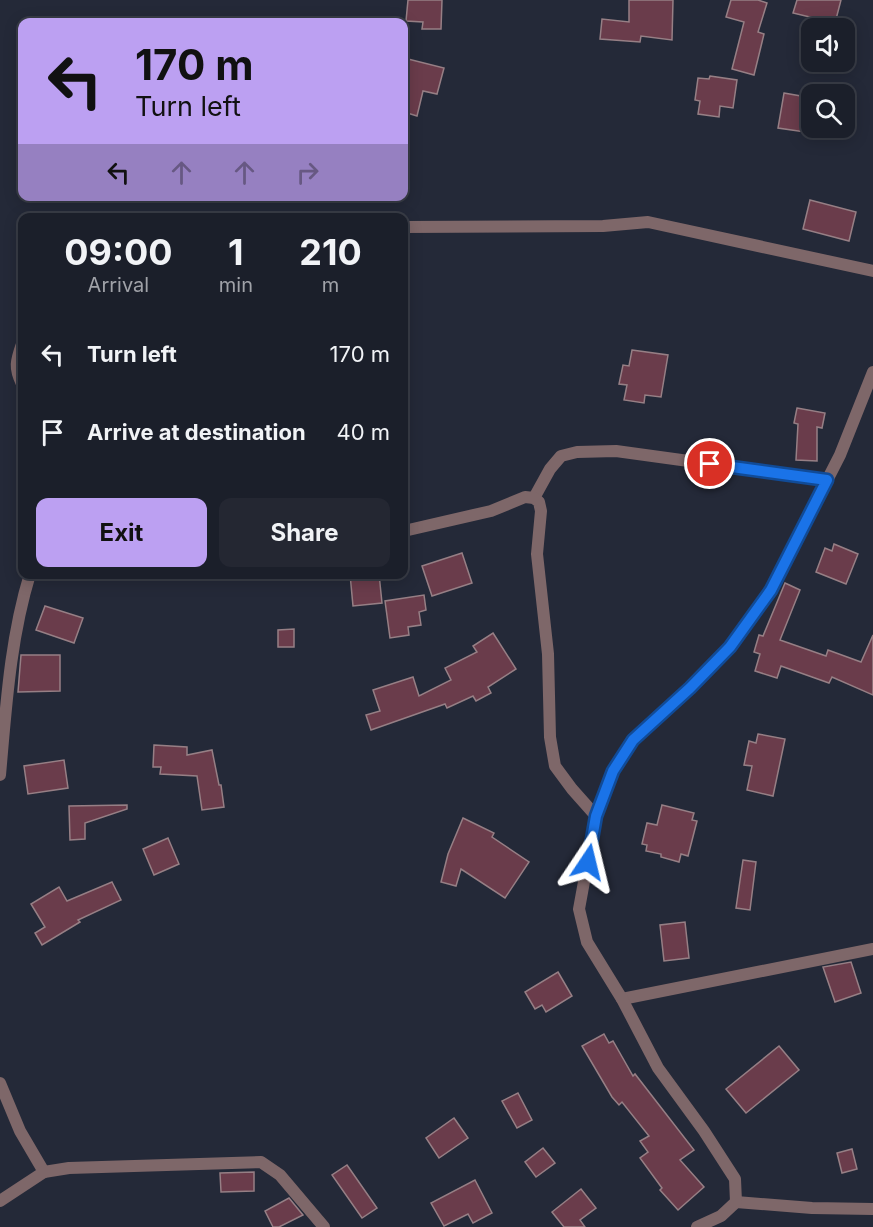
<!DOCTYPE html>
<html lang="en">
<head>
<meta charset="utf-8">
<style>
  :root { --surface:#1b1f2a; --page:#242732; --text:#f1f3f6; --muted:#a0a2a8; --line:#393d47; --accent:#bca0f2 }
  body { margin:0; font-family:Inter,sans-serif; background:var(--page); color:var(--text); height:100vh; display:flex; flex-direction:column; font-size:22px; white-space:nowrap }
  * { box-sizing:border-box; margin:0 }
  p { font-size:20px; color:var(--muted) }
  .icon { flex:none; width:33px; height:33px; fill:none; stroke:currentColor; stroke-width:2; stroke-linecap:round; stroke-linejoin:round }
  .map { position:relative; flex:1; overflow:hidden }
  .drawer { position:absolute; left:18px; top:213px; width:390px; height:366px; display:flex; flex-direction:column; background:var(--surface); border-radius:12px; box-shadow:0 3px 15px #0003,0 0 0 2px var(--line) }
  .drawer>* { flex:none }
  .banner { position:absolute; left:18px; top:18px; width:390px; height:183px; border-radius:12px; box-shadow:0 3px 15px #0003,0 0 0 2px var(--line); background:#bca0f2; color:#111; overflow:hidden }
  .tools { position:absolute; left:801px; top:18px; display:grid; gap:12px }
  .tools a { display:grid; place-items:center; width:54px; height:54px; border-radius:12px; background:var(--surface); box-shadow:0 3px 15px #0003,0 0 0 2px var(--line); font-size:30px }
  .pin { position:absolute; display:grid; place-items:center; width:51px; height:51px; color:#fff; margin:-26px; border:3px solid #fff; border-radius:50%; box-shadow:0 2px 6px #0007 }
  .me { position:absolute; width:66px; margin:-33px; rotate:10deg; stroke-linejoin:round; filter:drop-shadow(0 0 4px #0008) }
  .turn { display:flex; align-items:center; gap:21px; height:126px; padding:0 18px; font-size:27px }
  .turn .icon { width:78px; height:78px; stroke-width:2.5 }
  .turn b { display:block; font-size:42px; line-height:51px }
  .lanes { display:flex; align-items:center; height:57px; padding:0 18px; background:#0003; justify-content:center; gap:30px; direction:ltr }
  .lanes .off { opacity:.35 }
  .eta { display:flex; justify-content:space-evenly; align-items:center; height:102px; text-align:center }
  .eta b { font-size:36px; font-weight:700; line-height:42px }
  .button { display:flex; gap:12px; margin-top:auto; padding:12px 18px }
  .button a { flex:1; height:69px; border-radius:12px; background:var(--accent); color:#111; font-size:24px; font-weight:700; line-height:69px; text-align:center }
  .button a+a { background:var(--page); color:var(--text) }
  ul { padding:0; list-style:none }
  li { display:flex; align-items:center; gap:18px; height:78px; padding:0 18px }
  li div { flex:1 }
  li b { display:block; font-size:22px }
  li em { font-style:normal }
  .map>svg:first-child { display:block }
</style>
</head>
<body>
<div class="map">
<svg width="873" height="1227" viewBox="0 0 873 1227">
  <rect width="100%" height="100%" fill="#242938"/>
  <g fill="#6a3c4b" stroke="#967f85" stroke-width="1.5">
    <path d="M408 0H442L441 29H422L423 22 406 21Z"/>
    <path d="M629 0H673L672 40 641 36 640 42 600 39 602 19 629 22Z"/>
    <path d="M731 0H758L767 3 758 32 764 34 754 75 732 69 744 22 726 17Z"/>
    <path d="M797 0H841L835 23 793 13Z"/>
    <path d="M404 58 444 68 437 94 423 91 417 116 404 112 407 89 404 88Z"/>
    <path d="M710 76 737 80 733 108 720 106 719 117 698 114 700 101 695 100 698 78 709 79Z"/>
    <path d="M784 93 812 98V133L778 128Z"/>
    <path d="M810 200 856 212 849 241 803 229Z"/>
    <path d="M632 350 668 355 661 397 645 395 644 403 624 400 627 385 619 384 623 365 629 366Z"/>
    <path d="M797 408 825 413 822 428 817 427V461L796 460 798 424 794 423Z"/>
    <path d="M834 544 858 554 846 584 816 572 825 548 832 551Z"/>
    <path d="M462 553 472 583 432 596 422 566Z"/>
    <path d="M350 574H379L382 603 353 606Z"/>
    <path d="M785 583 800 590 780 640 826 656 828 650 861 662 873 635V695L832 677 829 683 781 666 777 678 755 671 760 654 754 652 759 635 763 636Z"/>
    <path d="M424 595 426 610 419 612 421 625 408 627 409 635 390 638 385 601Z"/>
    <path d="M45 606 83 618 74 643 36 630Z"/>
    <path d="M294 629V647H278V630Z"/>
    <path d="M493 633 516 669 488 687 491 693 476 701 473 696 447 708 445 704 371 730 366 715 380 711 373 690 413 677 419 696 451 680 445 668 477 652 473 646Z"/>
    <path d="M21 655H60V691L18 692Z"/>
    <path d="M758 734 785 739 773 796 747 790 752 766 744 765 749 741 756 743Z"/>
    <path d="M154 745 187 747V755L212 750 219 785H221L224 807 202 810 197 776 160 774 161 767H153Z"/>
    <path d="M64 760 68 788 28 794 24 766Z"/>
    <path d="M127 805V809L85 823V839L70 840 69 806Z"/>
    <path d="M662 805 694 813 692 820 697 821 688 856 681 854 679 862 661 857V854L646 851 647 845 642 844 647 823 657 825Z"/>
    <path d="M463 818 494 833 492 837 529 862 505 898 461 869 456 886 441 882 448 854Z"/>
    <path d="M168 838 179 864 154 875 143 849Z"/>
    <path d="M743 860 756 862 750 910 736 908Z"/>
    <path d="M112 882 121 900 78 920 80 922 42 945 35 933 45 927 31 904 59 887 67 901Z"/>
    <path d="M685 922 689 958 664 961 660 925Z"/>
    <path d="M851 962 861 993 835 1002 823 967Z"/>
    <path d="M558 972 572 996 546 1012 542 1005 535 1009 525 992Z"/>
    <path d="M604 1034 609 1043 613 1041 633 1076 635 1074 694 1150 680 1160 704 1187 678 1210 660 1190 662 1188 640 1158 648 1152 640 1141 649 1136 622 1102 619 1105 612 1097 582 1046Z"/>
    <path d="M779 1046 799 1070 746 1113 726 1089Z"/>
    <path d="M518 1093 532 1120 517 1128 502 1101Z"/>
    <path d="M454 1118 468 1138 439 1158 426 1138Z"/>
    <path d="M543 1148 555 1163 536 1177 525 1162Z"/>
    <path d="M852 1149 857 1169 842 1173 837 1153Z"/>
    <path d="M347 1165 377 1208 362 1218 332 1175Z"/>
    <path d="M254 1172V1191L221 1192 220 1173Z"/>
    <path d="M475 1180 492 1213 473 1223 468 1214 444 1226 431 1203Z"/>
    <path d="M581 1189 596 1208 580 1220 585 1227H564L552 1212Z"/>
    <path d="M289 1198 303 1215 279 1227H273L265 1211Z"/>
  </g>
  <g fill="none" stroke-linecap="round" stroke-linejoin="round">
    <g stroke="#7e6769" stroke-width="12">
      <path d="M404 227 603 226 648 222 873 271"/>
      <path d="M22 344C16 361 14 368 22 384"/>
      <path d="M534 498 550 469 561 456 577 452 616 451 827 480"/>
      <path d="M404 531 491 511 525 497 534 498 539 502 541 511 537 554 548 654 550 737 555 766 572 789 596 816"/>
      <path d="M0 775C6 708 10 639 30 574"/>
      <path d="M622 999 873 949"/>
      <path d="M0 1083 20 1131 44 1172"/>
      <path d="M0 1201 44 1172 69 1168 261 1162 280 1175 324 1227"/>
      <path d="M736 1202 812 1208 873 1209"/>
      <path d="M697 1227 721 1216 736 1202 735 1179 704 1131 658 1068 622 999 587 942 579 909 596 816 613 771 633 740 690 688 730 647 771 590 840 455 873 372"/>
    </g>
  </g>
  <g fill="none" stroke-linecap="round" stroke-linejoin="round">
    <defs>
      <path id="route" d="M588 862 596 816 613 771 633 740 690 688 730 647 771 590 827 480 710 464"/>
    </defs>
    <use href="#route" stroke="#114b97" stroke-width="15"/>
    <use href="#route" stroke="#1a73e8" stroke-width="10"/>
  </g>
</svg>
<div class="tools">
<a><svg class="icon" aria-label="sound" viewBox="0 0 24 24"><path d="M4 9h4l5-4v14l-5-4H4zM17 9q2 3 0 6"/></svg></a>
<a><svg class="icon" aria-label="search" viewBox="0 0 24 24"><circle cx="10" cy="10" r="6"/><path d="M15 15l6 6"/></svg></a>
</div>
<div class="pin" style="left:710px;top:464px;background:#d93025"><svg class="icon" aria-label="arrive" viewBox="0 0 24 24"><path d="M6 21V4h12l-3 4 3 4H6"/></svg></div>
<svg class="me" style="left:588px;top:862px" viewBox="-20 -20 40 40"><path d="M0-17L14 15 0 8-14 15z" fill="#1a73e8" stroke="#fff" stroke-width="4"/></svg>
<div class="banner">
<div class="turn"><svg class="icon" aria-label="left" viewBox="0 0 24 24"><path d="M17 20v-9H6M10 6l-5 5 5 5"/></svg><div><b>170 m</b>Turn left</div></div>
<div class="lanes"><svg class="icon" aria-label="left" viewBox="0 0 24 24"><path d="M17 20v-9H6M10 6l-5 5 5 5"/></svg><svg class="icon off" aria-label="ahead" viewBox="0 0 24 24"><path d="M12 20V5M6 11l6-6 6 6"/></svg><svg class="icon off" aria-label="ahead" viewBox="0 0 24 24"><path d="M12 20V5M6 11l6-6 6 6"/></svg><svg class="icon off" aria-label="right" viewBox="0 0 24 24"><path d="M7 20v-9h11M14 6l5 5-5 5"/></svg></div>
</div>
<section class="drawer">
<div class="eta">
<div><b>09:00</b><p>Arrival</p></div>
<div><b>1</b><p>min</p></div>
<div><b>210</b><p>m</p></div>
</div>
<ul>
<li><svg class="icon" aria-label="left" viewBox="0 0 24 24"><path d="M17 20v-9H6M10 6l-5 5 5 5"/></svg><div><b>Turn left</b></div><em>170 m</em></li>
<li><svg class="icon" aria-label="arrive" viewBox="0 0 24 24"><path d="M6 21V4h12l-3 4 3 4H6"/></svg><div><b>Arrive at destination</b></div><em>40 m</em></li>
</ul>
<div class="button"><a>Exit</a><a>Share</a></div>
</section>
</div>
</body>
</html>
